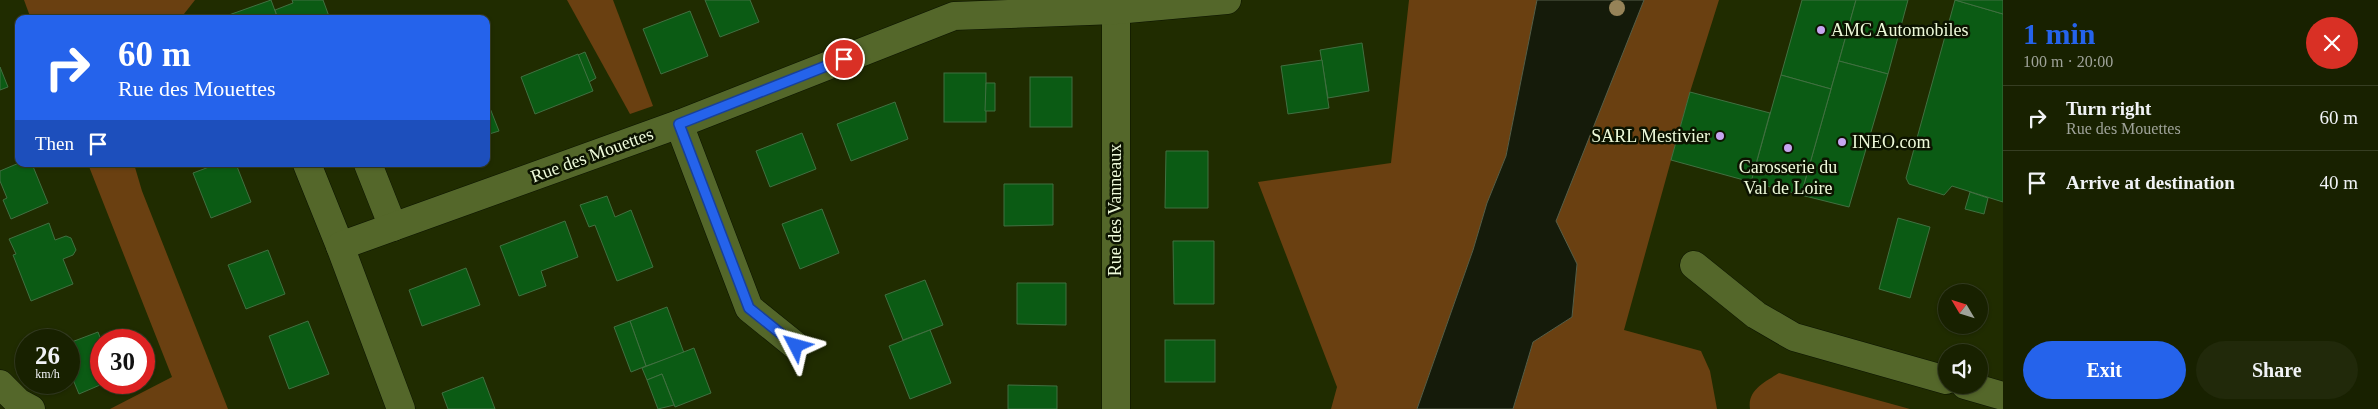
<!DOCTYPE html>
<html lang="en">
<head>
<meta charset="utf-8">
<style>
  :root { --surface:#182100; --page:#21290a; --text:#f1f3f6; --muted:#9fa399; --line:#363e22; --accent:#2563eb }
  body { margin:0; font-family:"Times New Roman",serif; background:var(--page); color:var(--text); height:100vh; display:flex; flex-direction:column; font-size:19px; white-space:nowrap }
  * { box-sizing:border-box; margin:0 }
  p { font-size:16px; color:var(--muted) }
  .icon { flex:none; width:28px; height:28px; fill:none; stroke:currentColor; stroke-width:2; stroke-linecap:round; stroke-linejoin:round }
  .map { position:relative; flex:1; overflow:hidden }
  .side { display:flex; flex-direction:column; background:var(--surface); width:375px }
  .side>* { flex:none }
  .top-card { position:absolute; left:15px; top:15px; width:475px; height:152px; border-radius:10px; box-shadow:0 1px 4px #0004,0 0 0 1px var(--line); background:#2563eb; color:#fff; overflow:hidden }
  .needle { width:32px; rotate:308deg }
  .tools { position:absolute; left:1938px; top:284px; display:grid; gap:10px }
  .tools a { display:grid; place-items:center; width:50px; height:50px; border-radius:50%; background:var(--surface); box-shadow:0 1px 4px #0004,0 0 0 1px var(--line); font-size:25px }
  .speed { position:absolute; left:15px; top:329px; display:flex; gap:10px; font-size:25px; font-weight:700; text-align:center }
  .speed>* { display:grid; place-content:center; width:65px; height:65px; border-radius:50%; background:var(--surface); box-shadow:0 1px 4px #0004,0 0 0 1px var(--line); line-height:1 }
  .speed small { font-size:12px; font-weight:400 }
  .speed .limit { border:8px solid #d22; background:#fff; color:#111 }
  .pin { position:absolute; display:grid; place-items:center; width:42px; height:42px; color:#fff; margin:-21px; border:2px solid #fff; border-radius:50%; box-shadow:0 1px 5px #0007 }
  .me { position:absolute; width:55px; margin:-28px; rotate:309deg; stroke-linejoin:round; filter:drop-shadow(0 0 4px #0008) }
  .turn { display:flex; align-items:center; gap:18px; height:105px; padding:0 20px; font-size:22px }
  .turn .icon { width:65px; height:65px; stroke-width:2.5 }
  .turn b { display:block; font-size:35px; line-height:42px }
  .then { display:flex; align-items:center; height:48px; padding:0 20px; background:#0003; gap:10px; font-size:19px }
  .round { display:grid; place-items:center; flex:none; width:52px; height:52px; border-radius:26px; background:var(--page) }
  .head { display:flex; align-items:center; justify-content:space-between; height:85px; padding:0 20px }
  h1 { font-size:30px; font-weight:700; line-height:38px; color:var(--accent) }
  .button { display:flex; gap:10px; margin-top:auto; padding:10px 20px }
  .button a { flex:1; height:58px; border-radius:30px; background:var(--accent); color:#fff; font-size:20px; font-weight:700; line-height:58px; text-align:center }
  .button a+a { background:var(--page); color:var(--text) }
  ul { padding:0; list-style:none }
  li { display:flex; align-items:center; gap:15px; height:65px; padding:0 20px; border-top:1px solid var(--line) }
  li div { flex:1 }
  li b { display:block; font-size:19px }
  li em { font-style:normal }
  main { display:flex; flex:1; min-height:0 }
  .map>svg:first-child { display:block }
</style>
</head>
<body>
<main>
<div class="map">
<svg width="2003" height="409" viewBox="0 0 2003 409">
  <rect width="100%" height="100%" fill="#202c00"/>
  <g fill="#6a4011">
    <path d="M24 0H195L180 19H31Z"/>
    <path d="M567 0H613L653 106 630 114Z"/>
    <path d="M1409 0H1537L1506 156 1487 203 1473 250 1417 409H1331L1337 387 1258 182 1391 163Z"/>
    <path d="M1644 0H1719L1690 92 1624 330 1701 351 1710 371 1717 409H1513L1533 342 1572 317 1577 264 1555 221Z"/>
    <path d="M88 164H134L142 191 228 409H110L172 377Z"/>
    <path d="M1779 373 1910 409H1750C1747 390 1765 382 1779 373Z"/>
  </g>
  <path fill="#151b0a" stroke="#565e48" d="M1537 0H1644L1556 221 1577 264 1572 317 1533 342 1513 409H1417L1473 250 1487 203 1506 156Z"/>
  <g fill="#0b5b14" stroke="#417041">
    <path d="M271 0 278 19H227L226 16Z"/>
    <path d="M292 0H323L330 19H278L275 10 293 3Z"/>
    <path d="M705 0H750L759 22 720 37Z"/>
    <path d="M1802 0H1856L1831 89 1781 75Z"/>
    <path d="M1856 0H1908L1888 74 1839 61Z"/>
    <path d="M1955 0 2003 14V202L1952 186 1944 195 1909 184 1906 178Z"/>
    <path d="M1955 0H2003V14Z"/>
    <path d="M690 11 708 56 661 74 643 29Z"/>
    <path d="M1362 43 1369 91 1328 98 1320 50Z"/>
    <path d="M585 52 596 78 589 82 578 55Z"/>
    <path d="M578 54 593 91 535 114 521 77Z"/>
    <path d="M1322 60 1329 108 1288 114 1281 66Z"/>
    <path d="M1839 61 1888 74 1849 207 1801 195Z"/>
    <path d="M0 67 8 87 0 90Z"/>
    <rect x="944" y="73" width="42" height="49"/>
    <path d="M1781 75 1831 89 1801 195 1751 182Z"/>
    <rect x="1030" y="77" width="42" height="50"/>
    <path d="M986 83H995V111H985Z"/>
    <path d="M1690 92 1770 113 1751 182 1671 160Z"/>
    <path d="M486 98 499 131 486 135Z"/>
    <path d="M895 102 908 139 851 161 837 124Z"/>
    <path d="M802 133 816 169 770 187 756 151Z"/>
    <path d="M1166 151H1208V208H1165Z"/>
    <path d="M19 163 32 164 48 203 11 219 3 200 7 198 0 181V171Z"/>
    <path d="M217 164H236L251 202 211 218 193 173Z"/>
    <path d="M1004 184H1053V225L1004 226Z"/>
    <path d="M1970 192 1988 198 1984 214 1965 209Z"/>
    <path d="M607 196 615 217 631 210 653 267 617 281 595 225 589 227 580 205Z"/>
    <path d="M822 209 839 253 800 269 782 224Z"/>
    <path d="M1898 218 1930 227 1910 298 1879 289Z"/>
    <path d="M565 221 578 257 541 271 546 286 519 296 500 246Z"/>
    <path d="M49 223 55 240 66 236 71 238 76 250 73 255 63 259 73 284 31 301 13 255 16 254 9 239Z"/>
    <path d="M1173 241H1214V304H1174Z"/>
    <path d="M268 250 285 294 246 309 228 265Z"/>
    <path d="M466 268 480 305 422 326 409 290Z"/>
    <path d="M925 280 943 325 903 340 885 295Z"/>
    <path d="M1017 283H1066V325L1017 324Z"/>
    <path d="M667 307 684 353 646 366 630 321Z"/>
    <path d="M308 321 329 374 289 389 269 336Z"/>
    <path d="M630 321 646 366 631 372 614 327Z"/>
    <path d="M930 330 951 383 910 399 889 346Z"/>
    <path d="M98 332 101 340V382H107L79 394 69 370V343Z"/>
    <rect x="1165" y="340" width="50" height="42"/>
    <path d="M694 348 711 393 675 407 662 374 647 380 642 368Z"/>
    <path d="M662 374 674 405 658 409 647 380Z"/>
    <path d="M483 377 495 409H448L442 393Z"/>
    <path d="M1008 385 1057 386V409H1008Z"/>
  </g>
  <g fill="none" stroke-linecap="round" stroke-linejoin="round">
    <defs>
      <g id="street">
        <path d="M1116 10V409"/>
        <path d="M679 124 749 308 796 346"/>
        <path d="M307 164 340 246"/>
        <path d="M368 164 393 227"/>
        <path d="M1694 265 1756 315 1794 337 1946 380"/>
        <path d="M0 384 18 402 31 409"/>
        <path d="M1965 385 2003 396"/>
        <path d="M401 409 340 246 679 124 954 16 1116 10 1227 0"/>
      </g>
    </defs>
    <use href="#street" stroke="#0b1300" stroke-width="29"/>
    <use href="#street" stroke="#54672a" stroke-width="28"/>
  </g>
  <circle fill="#968358" cx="1617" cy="8" r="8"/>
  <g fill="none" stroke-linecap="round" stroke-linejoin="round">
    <defs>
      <path id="route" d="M796 346 749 308 679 124 844 59"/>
    </defs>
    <use href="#route" stroke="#184099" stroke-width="12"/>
    <use href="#route" stroke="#2563eb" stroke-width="9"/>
  </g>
  <g fill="#c6a6f0" stroke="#0c1300" stroke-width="2">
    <circle cx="1821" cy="30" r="5"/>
    <circle cx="1720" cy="136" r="5"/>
    <circle cx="1842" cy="142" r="5"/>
    <circle cx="1788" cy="148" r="5"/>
  </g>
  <g text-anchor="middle" stroke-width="5" stroke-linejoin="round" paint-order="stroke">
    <g font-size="18" fill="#eefada" stroke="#0c1300" text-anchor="start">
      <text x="1831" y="36">AMC Automobiles</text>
      <text x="1710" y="142" text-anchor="end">SARL Mestivier</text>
      <text x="1852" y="148">INEO.com</text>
      <text x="1788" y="173" text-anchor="middle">Carosserie du<tspan x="1788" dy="21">Val de Loire</tspan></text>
    </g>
    <g font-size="18" fill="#eefada" stroke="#0c1300">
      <text transform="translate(592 155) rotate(-20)" y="6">Rue des Mouettes</text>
      <text transform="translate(1115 210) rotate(-90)" y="6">Rue des Vanneaux</text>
    </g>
  </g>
</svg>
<div class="tools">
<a><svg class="needle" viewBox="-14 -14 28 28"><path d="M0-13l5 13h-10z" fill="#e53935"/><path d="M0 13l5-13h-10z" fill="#9fa399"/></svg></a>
<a><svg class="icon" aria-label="sound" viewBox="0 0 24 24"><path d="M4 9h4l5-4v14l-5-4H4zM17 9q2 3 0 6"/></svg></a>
</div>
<div class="speed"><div>26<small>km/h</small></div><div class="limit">30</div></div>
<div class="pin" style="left:844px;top:59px;background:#d93025"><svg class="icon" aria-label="arrive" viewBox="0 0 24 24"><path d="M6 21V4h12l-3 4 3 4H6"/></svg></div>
<svg class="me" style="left:796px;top:346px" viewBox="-20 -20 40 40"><path d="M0-17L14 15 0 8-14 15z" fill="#2563eb" stroke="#fff" stroke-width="4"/></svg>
<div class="top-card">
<div class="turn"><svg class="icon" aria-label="right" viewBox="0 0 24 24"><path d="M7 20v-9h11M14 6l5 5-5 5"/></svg><div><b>60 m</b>Rue des Mouettes</div></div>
<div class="then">Then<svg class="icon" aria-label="arrive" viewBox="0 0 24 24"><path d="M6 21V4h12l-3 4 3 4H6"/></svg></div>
</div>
</div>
<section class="side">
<div class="head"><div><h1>1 min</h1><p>100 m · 20:00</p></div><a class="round" style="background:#d93025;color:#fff"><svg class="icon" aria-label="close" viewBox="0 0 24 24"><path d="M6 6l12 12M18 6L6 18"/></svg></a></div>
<ul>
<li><svg class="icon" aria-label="right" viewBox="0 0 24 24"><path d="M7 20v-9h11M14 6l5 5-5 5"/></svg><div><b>Turn right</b><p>Rue des Mouettes</p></div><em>60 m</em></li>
<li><svg class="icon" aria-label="arrive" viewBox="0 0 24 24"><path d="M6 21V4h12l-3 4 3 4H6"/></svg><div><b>Arrive at destination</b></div><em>40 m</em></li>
</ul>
<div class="button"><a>Exit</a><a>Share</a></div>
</section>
</main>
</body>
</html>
